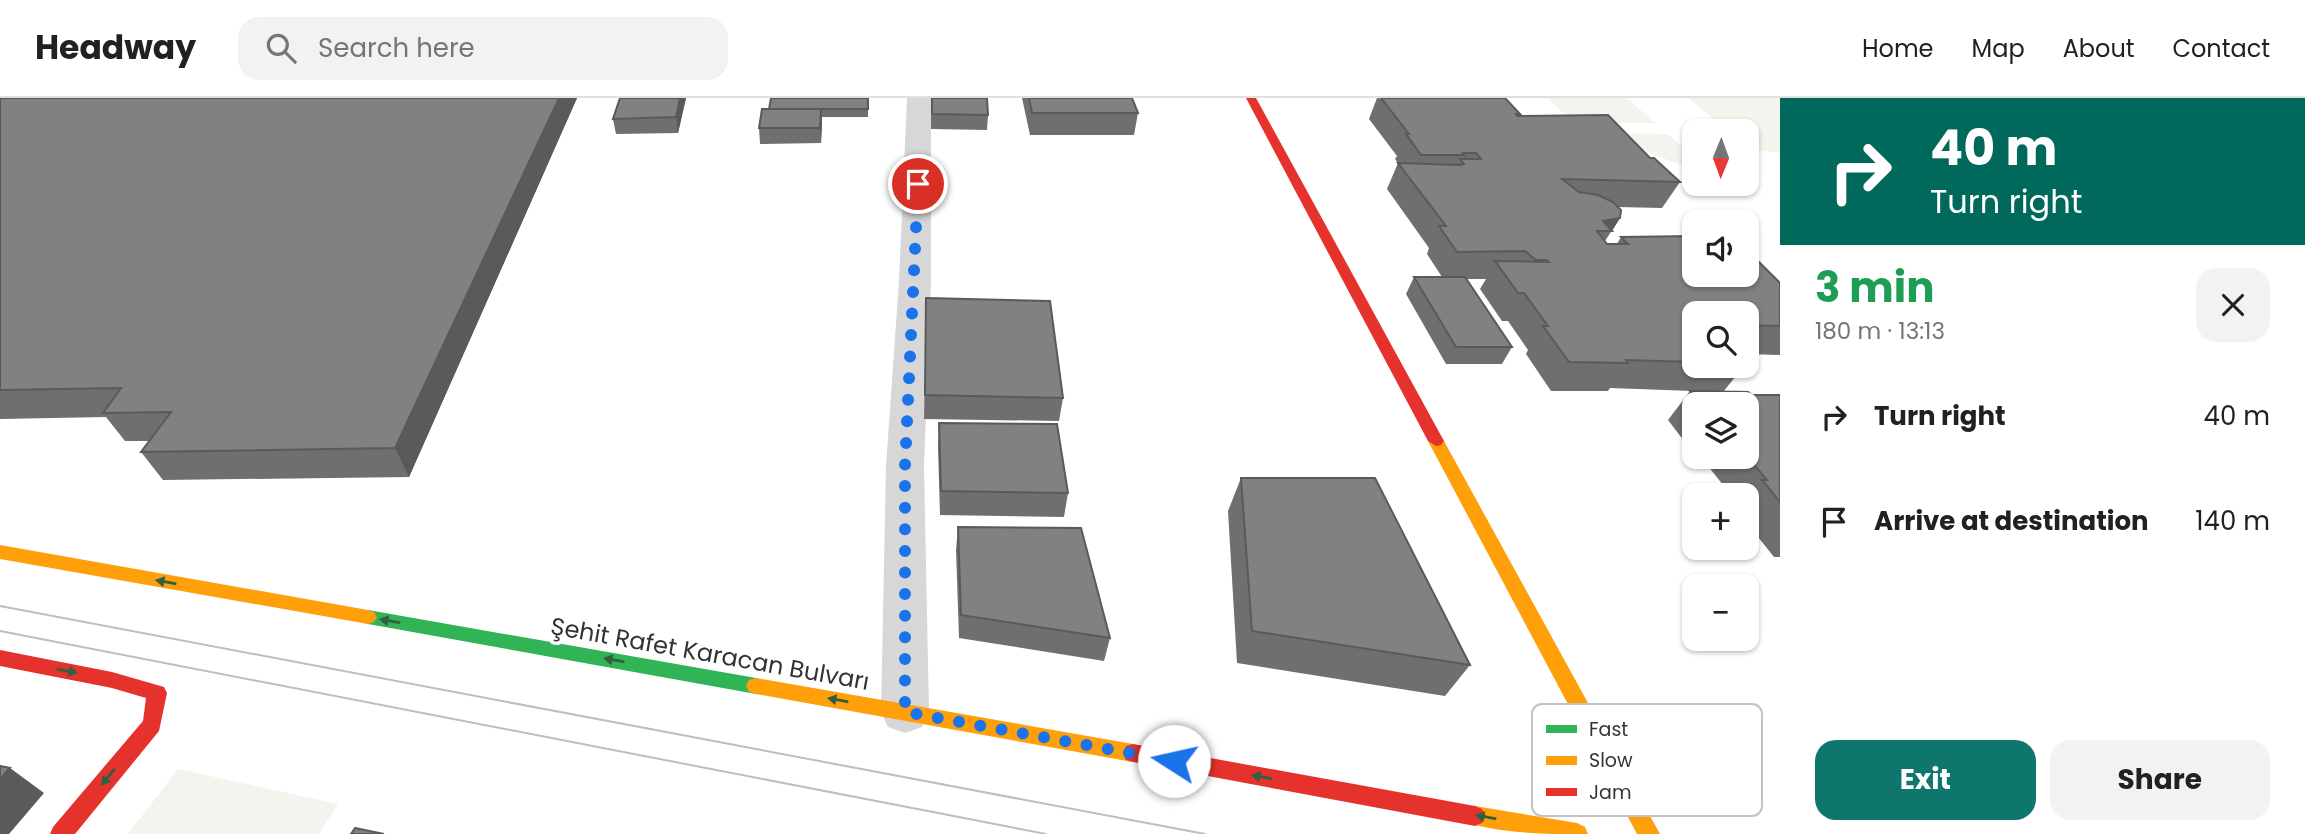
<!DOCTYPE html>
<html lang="en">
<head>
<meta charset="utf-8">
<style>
  :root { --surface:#fff; --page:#f2f2f2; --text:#202124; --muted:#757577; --line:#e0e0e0; --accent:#0f766e }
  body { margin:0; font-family:Poppins,sans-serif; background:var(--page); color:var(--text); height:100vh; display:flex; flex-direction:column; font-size:26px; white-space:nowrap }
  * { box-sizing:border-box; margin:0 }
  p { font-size:23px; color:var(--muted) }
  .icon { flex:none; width:38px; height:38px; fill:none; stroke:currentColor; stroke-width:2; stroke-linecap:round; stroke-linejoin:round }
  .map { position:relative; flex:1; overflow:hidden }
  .side { display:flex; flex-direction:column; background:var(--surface); width:525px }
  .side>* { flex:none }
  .banner { background:#00695c; color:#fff; overflow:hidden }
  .needle { width:46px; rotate:181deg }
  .fabs { position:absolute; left:1682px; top:21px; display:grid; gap:14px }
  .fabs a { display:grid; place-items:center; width:77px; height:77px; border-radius:14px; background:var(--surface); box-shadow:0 2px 5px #0004; font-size:35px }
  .pin { position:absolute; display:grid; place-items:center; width:60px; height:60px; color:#fff; margin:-30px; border:4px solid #fff; border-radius:50%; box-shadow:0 2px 7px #0007 }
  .me { position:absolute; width:77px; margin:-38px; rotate:280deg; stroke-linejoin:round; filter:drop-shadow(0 0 5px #0008) }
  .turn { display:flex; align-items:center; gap:24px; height:147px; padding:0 35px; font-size:32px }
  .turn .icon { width:91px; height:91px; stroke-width:2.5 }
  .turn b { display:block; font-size:49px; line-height:60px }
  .round { display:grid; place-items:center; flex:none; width:74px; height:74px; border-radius:21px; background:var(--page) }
  .summary { display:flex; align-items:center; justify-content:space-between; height:119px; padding:0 35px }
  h1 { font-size:42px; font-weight:700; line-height:52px; color:#1e9e55 }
  .action { display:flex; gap:14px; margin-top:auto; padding:14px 35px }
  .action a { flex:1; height:80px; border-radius:21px; background:var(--accent); color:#fff; font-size:28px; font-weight:700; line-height:80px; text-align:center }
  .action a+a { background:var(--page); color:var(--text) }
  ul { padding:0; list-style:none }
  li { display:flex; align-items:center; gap:21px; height:105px; padding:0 35px }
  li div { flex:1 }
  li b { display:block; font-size:26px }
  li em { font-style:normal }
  header { display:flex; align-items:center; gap:42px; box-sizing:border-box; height:98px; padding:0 35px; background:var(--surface); border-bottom:2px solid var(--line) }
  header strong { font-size:33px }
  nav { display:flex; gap:38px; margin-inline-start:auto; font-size:24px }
  .search { width:490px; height:63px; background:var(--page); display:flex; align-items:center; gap:18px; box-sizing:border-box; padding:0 24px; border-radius:21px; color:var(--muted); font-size:26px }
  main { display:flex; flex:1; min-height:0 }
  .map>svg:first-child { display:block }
</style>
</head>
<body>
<header>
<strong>Headway</strong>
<div class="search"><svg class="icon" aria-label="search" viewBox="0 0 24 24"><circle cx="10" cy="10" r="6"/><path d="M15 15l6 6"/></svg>Search here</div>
<nav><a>Home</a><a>Map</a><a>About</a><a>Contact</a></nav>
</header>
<main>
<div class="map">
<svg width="1780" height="736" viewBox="0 0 1780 736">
  <rect width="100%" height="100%" fill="#fff"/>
  <g fill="#f1f5ed">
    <path d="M1548 0H1627L1655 25H1573Z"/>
    <path d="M1688 0H1780V54L1754 53 1747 47 1746 33H1729Z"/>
    <path d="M1598 35 1668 36 1694 59V72Z"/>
    <path d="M178 671 338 706 319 736H128Z"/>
  </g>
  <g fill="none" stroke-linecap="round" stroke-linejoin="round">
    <path fill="#d7d7d7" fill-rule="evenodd" d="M907 0H931V183L924 368 929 614 922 629 905 635 888 629 881 614 886 368 899 183Z"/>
    <path fill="#30b455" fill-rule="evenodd" d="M368 512 756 580 763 582 766 588 763 594 756 596 368 526 362 524 359 519 362 514Z"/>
    <g fill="#ff9f0a" fill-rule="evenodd">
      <path d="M1436 338 1444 343 1660 736H1637L1428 343Z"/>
      <path d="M0 447 368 512 374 514 377 519 374 524 368 526 0 461Z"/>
      <path d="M756 580 1133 646 1140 648 1143 655 1140 662 1133 664 756 596 749 594 746 588 749 582Z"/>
      <path d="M1475 708 1577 725 1585 729 1588 736C1548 736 1505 736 1468 725L1464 718 1468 711Z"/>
    </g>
    <g fill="#e5322d" fill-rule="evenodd">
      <path d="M1246 0H1256L1444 343 1441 347 1436 348 1428 343Z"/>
      <path d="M0 552 112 574 164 589 167 595 159 633 75 736H50L53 729 143 623 146 600 112 590 0 568Z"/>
      <path d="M1133 646 1475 708 1482 711 1486 718 1482 725 1475 728 1133 664 1126 662 1123 655 1126 648Z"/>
    </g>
    <g stroke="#bebebe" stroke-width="2">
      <path d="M0 508 1205 736"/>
      <path d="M0 533 1046 736"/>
    </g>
  </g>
  <g fill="#6f6f6f">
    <path d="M0 0H577L409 379 163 382 141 354 149 343H125L106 319 0 321Z"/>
    <path d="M620 0H686L678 35 616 36 613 21Z"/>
    <path d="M868 0V19H822L821 45 760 46 759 30 769 11Z"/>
    <path d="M931 0 988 17 987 32 931 31Z"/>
    <path d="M1022 0H1132L1138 15 1134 37H1030Z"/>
    <path d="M1377 0 1520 16 1519 18 1650 60 1680 84 1662 110 1618 109 1620 120 1605 143 1607 146H1617L1621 139 1780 185V257L1746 256V215H1694V268H1744L1723 294 1752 297H1780V459H1774L1746 424V397H1731L1704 363 1699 362 1696 359H1746V306H1694V356L1668 322 1690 293H1693L1610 290 1608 293H1551L1526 256 1528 252 1508 223H1502L1480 191 1486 181H1467L1512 249 1502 266H1446L1406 196 1414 179H1442L1427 156 1429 150 1387 91 1398 65 1395 61 1397 58 1369 21Z"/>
    <path d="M926 224 1063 300 1059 323 924 321Z"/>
    <path d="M939 325 1068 395 1064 419 940 417 938 348Z"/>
    <path d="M1241 380 1470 567 1445 598 1237 565 1228 413Z"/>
    <path d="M958 429 1110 540 1104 563 959 540 956 452Z"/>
  </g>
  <g fill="#5a5a5a">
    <path d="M559 0H577L409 379 395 350Z"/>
    <path d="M680 0H686L678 35 676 19Z"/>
    <path d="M821 11 822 26 821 45 820 30Z"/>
    <path d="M1620 120 1612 133 1603 123Z"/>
    <path d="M10 670 44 695 9 736H0V681Z"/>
  </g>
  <g fill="#818181" stroke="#5a5a5a" stroke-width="2">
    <path d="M0 0H559L395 350 141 354 171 314 103 315 121 290 0 292Z"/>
    <path d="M620 0H680L676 19 613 21Z"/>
    <path d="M771 0H868V11H769Z"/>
    <path d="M932 0H987L988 17 932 16Z"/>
    <path d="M1029 0H1132L1138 15H1032Z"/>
    <path d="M1381 0H1505L1520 16H1516L1517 18 1608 17 1650 60H1654L1680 84 1562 81 1579 94 1598 97 1613 104 1621 112 1620 120 1603 123 1612 133H1597L1607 146H1628L1621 139 1694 138V177H1746V151L1780 185V228L1746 227V215H1694V264L1626 262 1628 265 1569 264 1543 228H1548L1524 195H1518L1495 163 1549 164 1547 162H1536L1525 153 1457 154 1439 128H1446L1398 65 1459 67 1464 66 1460 61H1481L1476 55H1463L1464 57H1421L1406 36H1409Z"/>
    <path d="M762 11H821L820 30H759Z"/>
    <path d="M1414 179H1465L1512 249H1456Z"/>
    <path d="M926 200 1050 203 1063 300 925 297Z"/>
    <path d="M1690 293 1748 294 1752 297H1780V404L1762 382H1767L1746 357V306H1701Z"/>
    <path d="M939 325 1057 326 1068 395 941 393Z"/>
    <path d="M1241 380H1375L1470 567 1252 533Z"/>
    <path d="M958 429 1081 430 1110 540 961 517Z"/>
    <path d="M0 668 10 670 0 681Z"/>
    <path d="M355 730 384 736H351Z"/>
  </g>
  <defs><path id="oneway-solid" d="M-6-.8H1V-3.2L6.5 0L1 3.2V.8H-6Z" transform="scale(1.75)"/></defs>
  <g fill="#32603f">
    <use href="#oneway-solid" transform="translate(166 484) rotate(-170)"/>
    <use href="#oneway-solid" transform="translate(390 523) rotate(-170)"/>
    <use href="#oneway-solid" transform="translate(614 562) rotate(-170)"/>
    <use href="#oneway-solid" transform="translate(67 573) rotate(10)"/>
    <use href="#oneway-solid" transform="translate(838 602) rotate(-170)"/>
    <use href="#oneway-solid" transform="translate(108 679) rotate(130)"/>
    <use href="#oneway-solid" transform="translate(1262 679) rotate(-170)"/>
    <use href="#oneway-solid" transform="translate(1486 719) rotate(-170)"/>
  </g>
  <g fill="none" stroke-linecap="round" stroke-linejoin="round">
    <path stroke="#1a73e8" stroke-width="12" stroke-dasharray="0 21.6" d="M918 86 905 368V614L1174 663"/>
  </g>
  <g text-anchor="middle" stroke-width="7" stroke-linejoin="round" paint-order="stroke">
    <g font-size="24" fill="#333" stroke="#fff">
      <text transform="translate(710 556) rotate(10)" y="8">Şehit Rafet Karacan Bulvarı</text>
    </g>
  </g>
  <rect x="1532" y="606" width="230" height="112" rx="10" fill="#fff" stroke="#c2c2c2" stroke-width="2"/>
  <rect x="1546" y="627" width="31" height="8" fill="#30b455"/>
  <rect x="1546" y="658" width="31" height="9" fill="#ff9f0a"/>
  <rect x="1546" y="690" width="31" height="8" fill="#e5322d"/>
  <g font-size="19" fill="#333">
    <text x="1589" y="638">Fast</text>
    <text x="1589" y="669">Slow</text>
    <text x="1589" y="701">Jam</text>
  </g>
</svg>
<div class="fabs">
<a><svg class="needle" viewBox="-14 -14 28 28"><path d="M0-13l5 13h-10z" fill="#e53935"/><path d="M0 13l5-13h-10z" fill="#757577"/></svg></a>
<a><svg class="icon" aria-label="sound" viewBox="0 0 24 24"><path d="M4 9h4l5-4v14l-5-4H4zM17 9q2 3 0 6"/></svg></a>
<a><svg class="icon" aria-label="search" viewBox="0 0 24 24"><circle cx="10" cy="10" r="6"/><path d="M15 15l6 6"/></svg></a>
<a><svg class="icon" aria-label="layers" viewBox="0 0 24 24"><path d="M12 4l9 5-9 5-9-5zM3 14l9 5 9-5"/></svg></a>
<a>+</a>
<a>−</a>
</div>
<div class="pin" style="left:918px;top:86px;background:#d93025"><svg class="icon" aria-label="arrive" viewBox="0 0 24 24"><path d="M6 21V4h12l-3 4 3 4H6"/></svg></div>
<svg class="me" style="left:1174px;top:663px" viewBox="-20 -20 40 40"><circle r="19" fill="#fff"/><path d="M0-13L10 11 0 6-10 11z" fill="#1a73e8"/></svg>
</div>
<section class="side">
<div class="banner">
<div class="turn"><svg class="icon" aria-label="right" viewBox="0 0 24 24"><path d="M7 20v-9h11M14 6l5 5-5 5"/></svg><div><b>40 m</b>Turn right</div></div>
</div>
<div class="summary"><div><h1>3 min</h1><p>180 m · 13:13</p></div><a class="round"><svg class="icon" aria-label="close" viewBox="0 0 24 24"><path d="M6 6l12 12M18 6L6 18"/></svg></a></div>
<ul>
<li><svg class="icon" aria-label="right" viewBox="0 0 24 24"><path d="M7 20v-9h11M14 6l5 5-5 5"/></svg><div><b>Turn right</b></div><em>40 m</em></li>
<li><svg class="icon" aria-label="arrive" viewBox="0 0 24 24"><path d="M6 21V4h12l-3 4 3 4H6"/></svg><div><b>Arrive at destination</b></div><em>140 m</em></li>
</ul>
<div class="action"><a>Exit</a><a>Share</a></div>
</section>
</main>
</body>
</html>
